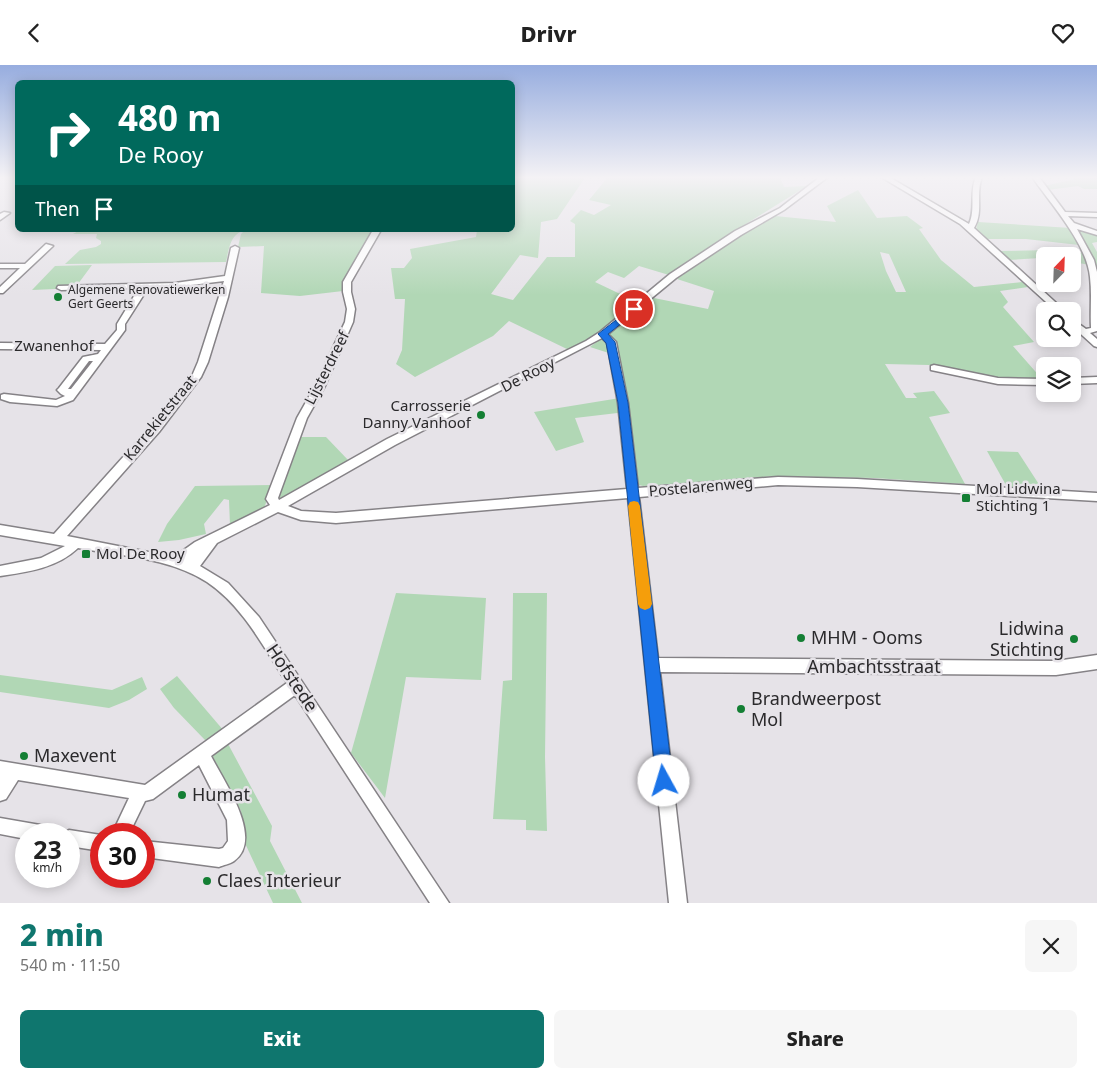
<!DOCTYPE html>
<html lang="en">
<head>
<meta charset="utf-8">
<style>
  :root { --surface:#fff; --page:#f6f6f6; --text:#222; --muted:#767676; --accent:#0f766e }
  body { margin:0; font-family:"Noto Sans",sans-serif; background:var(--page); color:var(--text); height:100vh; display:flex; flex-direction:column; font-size:19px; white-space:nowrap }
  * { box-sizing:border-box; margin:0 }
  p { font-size:16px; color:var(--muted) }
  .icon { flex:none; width:28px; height:28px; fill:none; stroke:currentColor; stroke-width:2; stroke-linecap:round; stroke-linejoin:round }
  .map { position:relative; height:838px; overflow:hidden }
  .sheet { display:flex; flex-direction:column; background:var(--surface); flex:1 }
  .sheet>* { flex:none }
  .hud { position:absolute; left:15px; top:15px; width:500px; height:152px; border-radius:8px; box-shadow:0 2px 12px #0003; background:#00695c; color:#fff; overflow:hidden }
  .needle { width:32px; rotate:23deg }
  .buttons { position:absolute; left:1036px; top:182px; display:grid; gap:10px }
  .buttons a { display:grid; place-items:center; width:45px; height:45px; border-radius:8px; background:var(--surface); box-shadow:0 2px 12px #0003; font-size:25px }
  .speed { position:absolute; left:15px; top:758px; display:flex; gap:10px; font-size:25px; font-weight:700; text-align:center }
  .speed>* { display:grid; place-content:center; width:65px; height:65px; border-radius:50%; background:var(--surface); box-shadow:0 2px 12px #0003; line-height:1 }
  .speed small { font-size:12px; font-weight:400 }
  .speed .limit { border:8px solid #d22; background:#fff; color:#111 }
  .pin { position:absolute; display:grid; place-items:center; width:42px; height:42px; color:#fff; margin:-21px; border:2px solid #fff; border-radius:50%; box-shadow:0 1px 5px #0007 }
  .me { position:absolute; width:55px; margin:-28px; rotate:354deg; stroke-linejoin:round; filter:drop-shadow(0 0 4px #0008) }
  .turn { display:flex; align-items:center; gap:18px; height:105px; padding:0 20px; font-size:22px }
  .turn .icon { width:65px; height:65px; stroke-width:2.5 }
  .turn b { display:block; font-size:35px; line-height:42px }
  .then { display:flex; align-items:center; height:48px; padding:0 20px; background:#0003; gap:10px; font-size:19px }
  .round { display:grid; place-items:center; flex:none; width:52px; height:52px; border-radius:8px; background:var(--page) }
  .head { display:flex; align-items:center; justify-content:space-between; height:85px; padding:0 20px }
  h1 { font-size:30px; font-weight:800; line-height:38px; color:var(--accent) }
  .button { display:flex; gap:10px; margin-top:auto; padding:10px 20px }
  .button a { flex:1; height:58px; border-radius:8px; background:var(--accent); color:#fff; font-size:20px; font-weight:800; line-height:58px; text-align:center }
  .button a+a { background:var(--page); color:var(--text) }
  header { display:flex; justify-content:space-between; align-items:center; height:65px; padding:0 20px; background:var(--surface); font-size:22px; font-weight:800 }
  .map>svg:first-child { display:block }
</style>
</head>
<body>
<header><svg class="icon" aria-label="back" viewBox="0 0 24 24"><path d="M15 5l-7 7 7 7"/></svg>Drivr<svg class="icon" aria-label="heart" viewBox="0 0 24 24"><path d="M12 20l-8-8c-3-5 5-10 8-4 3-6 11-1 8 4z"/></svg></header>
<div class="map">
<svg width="1097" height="838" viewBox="0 0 1097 838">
  <rect width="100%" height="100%" fill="#e6e3e8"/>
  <g fill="#b1d7b5" fill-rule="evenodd">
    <path d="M513 112H565L584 114 557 154 541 157 538 193 520 190 491 229 513 235 547 192H575V159L570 156 581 145 594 150 611 140 589 135 608 112H780L784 122 807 121 728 170 669 210 639 201 624 213 608 207 595 217 637 237 590 273 569 285 509 256 493 271 415 312 396 299 402 285 405 234H395L391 203H404L412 193 410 184 476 172 477 165H512Z"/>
    <path d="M1084 112H1097V124H1084L1078 121 1047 125 1044 121Z"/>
    <path d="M858 125 877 153 907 151 923 163 919 164 941 195 974 222 1022 217 1028 222 1000 226 1008 237 1003 242 1034 277 1013 281 1042 314 1003 315 929 300 885 299 906 333H917L913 328 934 326 950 348 929 352 965 419 874 413 776 411 643 421 639 420 635 415 626 347 575 353 584 377 556 386 534 347 626 332 615 290 590 282 654 233 708 244 714 226 677 214 734 174 775 151 836 157 827 141ZM880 187 889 189 906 227H896L886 206Z"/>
    <path d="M978 157 1071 163 1079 180 1026 174H987L976 164Z"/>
    <path d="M1075 162 1097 169V177L1092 178 1097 187V241L1095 209Z"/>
    <path d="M80 165H374L344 217 343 226 300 231 261 228 264 181 238 182 241 169 245 165C230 169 229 184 226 197L65 199 80 185 96 182 101 179V176L96 173 97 169H73Z"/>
    <path d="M1050 185 1084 188 1090 200 1073 197 1072 191 1008 195 1000 186Z"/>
    <path d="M92 200 75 223 68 222 65 220 55 224 32 225 55 201Z"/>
    <path d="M297 372H326L349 396 280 435 277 431Z"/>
    <path d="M987 386 1018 387 1042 424 1007 422Z"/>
    <path d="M273 420 264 443 230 460 229 435 224 434 204 459 206 469 179 475 158 477 167 459 195 421Z"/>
    <path d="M396 528 486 533 481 615 406 612 385 733 351 688Z"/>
    <path d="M513 528H547L545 692 547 766 526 765V755L493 754 503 616 512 615Z"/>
    <path d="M0 610 112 625 142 612 147 624 129 635 109 643 0 627Z"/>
    <path d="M177 611 224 666 212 674 206 676 174 643 160 624Z"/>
    <path d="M227 677 272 761 270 776 302 838H273L243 774 241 746 213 692V687Z"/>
  </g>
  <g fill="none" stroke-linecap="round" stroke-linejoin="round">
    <defs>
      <g id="minor">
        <path d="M820 112H828L784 145 741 170 676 213 608 269 616 277 628 338 638 423 778 412 857 414 1097 428V436L857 422 778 420 639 432 658 593 1056 596 1097 590V604L1056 610 660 607 687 838H669L628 433 336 458 301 455 278 447 217 478 200 501 228 518 259 552 449 838H430L295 630 211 691C223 715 265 774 234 796 230 799 223 800 219 802L144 792V776L219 784 223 783 228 776 227 755 199 700 153 734 145 736 129 769H112L129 733 18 715 6 734 0 736V696L145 720 287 618C264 583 243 541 207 517 170 493 121 491 78 483 57 503 28 507 0 511V501L41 493 65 481 0 470V460L54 469 151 361 192 311 198 297 224 216 175 222 148 223 125 259V265L73 335 57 341 10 337 1 334V330L4 329 56 335 65 331 61 329 57 325 59 323 83 292 98 289 101 285 0 284V278L105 279 117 265V259L139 223 61 225 57 223 58 221 175 218 225 211 231 183 235 181 239 183 228 232 208 297 201 312 159 367 67 471 174 492 195 477 270 440 266 434 297 353 315 321 345 257 347 244 343 227V217L373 165H381L351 217V227L355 244 353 257 325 321 307 353 278 433 279 435 387 374 586 276 600 267 670 209 735 166 780 143ZM602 273 607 278 618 338 627 424 336 448 301 446 288 441 395 380ZM89 296H93L71 324H68Z"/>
        <path d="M881 112H889L969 159C976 144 969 127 976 112H982C975 129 984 147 974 163L1065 246H1056L960 159Z"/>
        <path d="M1032 112H1039L1065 147 1097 148V152L1068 151 1074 158 1097 166V170L1077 164 1094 195 1097 207V266L1090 268 1097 274V282L1094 281 1072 261V254L1086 264 1091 263C1090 246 1092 229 1090 212 1087 179 1051 139 1032 112Z"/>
        <path d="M4 147 10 148 0 155V149Z"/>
        <path d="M46 179 53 181 3 228H0V222L20 203H0V199H25Z"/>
        <path d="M934 300 998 313 1045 314V320L998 319 931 305V301Z"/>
        <path d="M1097 312V318L1072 319V313Z"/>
        <path d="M0 753 46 761 52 763 54 769H26V774L0 769Z"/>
        <path d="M69 765 101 770V786L69 781V769H62Z"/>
      </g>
    </defs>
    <use href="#minor" stroke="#858286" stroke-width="3"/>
    <use href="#minor" fill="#fff" fill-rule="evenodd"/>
  </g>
  <linearGradient id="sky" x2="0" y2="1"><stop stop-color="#97addf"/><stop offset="0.49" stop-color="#f4f2f5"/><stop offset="1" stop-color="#f4f2f5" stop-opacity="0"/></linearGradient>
  <rect width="1097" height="230" fill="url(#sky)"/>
  <path fill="#1a73e8" stroke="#114b97" d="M634 241 638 244 637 246 608 269 615 277 628 338 673 716 670 722 664 724 659 722 656 716 618 338 606 278 598 269Z"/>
  <path fill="#f59e0b" d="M634 436 638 437 640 441 652 539 650 543 645 545 640 543 638 539 628 441 630 437Z"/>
  <g fill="#147f34" stroke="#e6e3e8" stroke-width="2">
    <circle cx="58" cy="232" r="5"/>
    <circle cx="481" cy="350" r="5"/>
    <rect x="961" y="428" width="10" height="10" rx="2.5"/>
    <rect x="81" y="484" width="10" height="10" rx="2.5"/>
    <circle cx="801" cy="573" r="5"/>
    <circle cx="1074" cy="574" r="5"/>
    <circle cx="741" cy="644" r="5"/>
    <circle cx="24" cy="691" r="5"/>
    <circle cx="182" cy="730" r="5"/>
    <circle cx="207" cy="816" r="5"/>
  </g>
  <g text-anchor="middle" stroke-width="5" stroke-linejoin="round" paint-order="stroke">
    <g font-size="12" fill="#2b2a2c" stroke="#e6e3e8" text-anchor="start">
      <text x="68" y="229">Algemene Renovatiewerken<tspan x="68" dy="14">Gert Geerts</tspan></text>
    </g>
    <g font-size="15" fill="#2b2a2c" stroke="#e6e3e8">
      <text x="54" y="286">Zwanenhof</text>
      <text transform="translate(327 303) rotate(-63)" y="5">Lijsterdreef</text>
      <text transform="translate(528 310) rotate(-27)" y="5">De Rooy</text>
      <text transform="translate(160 353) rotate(-51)" y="5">Karrekietstraat</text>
      <text transform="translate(701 422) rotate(-5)" y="5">Postelarenweg</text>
    </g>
    <g font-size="15" fill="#2b2a2c" stroke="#e6e3e8" text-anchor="start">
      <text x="471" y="346" text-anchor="end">Carrosserie<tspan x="471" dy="17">Danny Vanhoof</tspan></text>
      <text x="976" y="429">Mol Lidwina<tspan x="976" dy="17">Stichting 1</tspan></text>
      <text x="96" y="494">Mol De Rooy</text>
    </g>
    <g font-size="18" fill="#2b2a2c" stroke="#e6e3e8" text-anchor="start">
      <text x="1064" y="570" text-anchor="end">Lidwina<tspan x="1064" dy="21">Stichting</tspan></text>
      <text x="811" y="579">MHM - Ooms</text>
      <text x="751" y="640">Brandweerpost<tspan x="751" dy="21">Mol</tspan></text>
      <text x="34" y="697">Maxevent</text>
      <text x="192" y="736">Humat</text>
      <text x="217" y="822">Claes Interieur</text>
    </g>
    <g font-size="18" fill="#2b2a2c" stroke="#e6e3e8">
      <text x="874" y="608">Ambachtsstraat</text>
      <text transform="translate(292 613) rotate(56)" y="6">Hofstede</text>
    </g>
  </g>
</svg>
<div class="buttons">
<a><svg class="needle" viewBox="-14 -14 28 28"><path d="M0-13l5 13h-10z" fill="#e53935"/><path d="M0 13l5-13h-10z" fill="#767676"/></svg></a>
<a><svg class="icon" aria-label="search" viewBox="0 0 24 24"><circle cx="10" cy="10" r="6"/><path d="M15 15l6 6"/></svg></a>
<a><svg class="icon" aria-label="layers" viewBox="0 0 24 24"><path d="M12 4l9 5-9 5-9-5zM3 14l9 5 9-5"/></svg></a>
</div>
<div class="speed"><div>23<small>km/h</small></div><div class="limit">30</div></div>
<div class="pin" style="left:634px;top:244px;background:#d93025"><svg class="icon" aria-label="arrive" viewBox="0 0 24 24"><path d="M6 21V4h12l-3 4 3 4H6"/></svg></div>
<svg class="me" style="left:664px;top:716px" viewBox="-20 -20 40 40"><circle r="19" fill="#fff"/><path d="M0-13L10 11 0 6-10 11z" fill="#1a73e8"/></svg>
<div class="hud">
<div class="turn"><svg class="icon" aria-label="right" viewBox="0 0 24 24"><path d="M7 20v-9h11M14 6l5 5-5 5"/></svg><div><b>480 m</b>De Rooy</div></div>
<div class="then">Then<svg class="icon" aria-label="arrive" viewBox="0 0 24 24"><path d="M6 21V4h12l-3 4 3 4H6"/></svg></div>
</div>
</div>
<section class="sheet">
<div class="head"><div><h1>2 min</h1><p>540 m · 11:50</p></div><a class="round"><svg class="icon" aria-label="close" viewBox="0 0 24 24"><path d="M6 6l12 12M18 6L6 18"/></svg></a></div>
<div class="button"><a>Exit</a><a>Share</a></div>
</section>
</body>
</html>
